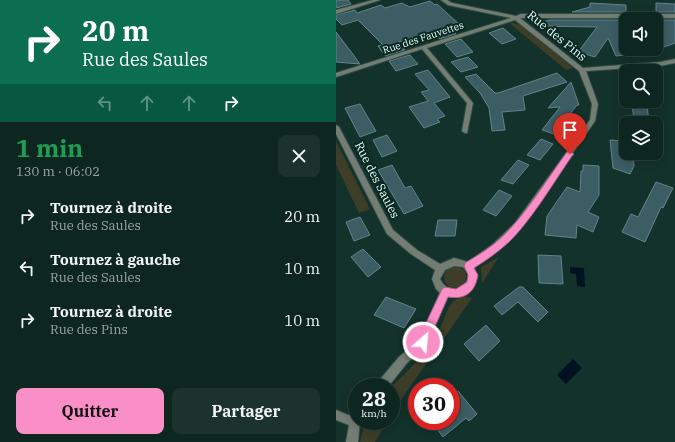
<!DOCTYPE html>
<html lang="fr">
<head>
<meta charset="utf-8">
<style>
  :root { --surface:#0e2620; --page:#1c322d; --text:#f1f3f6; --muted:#9ba5a5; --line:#2e433e; --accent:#fa8fc8 }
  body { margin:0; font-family:"IBM Plex Serif",serif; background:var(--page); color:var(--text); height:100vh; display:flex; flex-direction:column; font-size:15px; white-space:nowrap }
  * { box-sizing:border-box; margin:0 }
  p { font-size:13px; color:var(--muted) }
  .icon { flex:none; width:22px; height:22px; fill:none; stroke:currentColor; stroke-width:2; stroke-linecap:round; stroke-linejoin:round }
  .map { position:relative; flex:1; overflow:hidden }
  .side { display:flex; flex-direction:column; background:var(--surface); width:336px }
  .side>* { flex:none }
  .top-card { background:#0b6e4f; color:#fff; overflow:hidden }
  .tools { position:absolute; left:283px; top:12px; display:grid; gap:8px }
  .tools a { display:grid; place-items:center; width:44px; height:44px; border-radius:8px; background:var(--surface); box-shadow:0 2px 10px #0003,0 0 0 1px var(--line); font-size:20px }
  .speed { position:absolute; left:12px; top:378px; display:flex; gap:8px; font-size:20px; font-weight:700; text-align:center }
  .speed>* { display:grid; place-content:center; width:52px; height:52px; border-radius:50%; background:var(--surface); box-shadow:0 2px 10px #0003,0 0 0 1px var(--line); line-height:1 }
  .speed small { font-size:10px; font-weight:400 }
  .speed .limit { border:6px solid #d22; background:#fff; color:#111 }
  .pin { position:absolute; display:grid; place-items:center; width:34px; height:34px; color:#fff; margin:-41px -17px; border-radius:50% 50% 50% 0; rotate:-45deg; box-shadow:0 0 4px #0007 }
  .pin .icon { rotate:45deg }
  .me { position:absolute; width:44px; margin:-22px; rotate:27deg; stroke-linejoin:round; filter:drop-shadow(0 0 3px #0008) }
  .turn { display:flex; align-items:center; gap:14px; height:84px; padding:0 16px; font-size:18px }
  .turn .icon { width:52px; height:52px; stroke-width:2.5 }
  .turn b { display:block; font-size:28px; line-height:34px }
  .lanes { display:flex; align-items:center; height:38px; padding:0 16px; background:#0003; justify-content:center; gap:20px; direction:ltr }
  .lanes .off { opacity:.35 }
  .round { display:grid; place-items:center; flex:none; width:42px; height:42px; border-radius:8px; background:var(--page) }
  .head { display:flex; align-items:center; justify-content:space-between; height:68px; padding:0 16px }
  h1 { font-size:24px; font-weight:800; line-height:30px; color:#1e9e55 }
  .button { display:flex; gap:8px; margin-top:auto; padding:8px 16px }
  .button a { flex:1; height:46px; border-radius:8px; background:var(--accent); color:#111; font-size:16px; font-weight:800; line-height:46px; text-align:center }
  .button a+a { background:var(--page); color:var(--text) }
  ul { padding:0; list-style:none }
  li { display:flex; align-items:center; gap:12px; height:52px; padding:0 16px }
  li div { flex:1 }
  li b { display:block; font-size:15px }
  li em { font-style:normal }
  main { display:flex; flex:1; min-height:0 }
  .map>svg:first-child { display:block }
</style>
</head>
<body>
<main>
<section class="side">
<div class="top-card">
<div class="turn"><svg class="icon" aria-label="right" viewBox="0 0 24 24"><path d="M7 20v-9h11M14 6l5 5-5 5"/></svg><div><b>20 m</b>Rue des Saules</div></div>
<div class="lanes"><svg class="icon off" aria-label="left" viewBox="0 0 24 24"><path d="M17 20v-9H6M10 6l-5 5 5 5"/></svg><svg class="icon off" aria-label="ahead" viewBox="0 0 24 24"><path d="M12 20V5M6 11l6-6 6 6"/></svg><svg class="icon off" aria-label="ahead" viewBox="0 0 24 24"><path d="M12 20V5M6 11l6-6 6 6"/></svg><svg class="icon" aria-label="right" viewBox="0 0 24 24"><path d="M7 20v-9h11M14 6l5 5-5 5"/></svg></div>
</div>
<div class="head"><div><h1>1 min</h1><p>130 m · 06:02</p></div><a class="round"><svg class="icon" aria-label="close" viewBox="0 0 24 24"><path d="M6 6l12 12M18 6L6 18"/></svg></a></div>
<ul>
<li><svg class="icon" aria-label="right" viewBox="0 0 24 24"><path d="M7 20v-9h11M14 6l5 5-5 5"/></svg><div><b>Tournez à droite</b><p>Rue des Saules</p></div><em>20 m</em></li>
<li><svg class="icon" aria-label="left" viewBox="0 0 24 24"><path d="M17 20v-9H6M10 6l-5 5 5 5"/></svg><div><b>Tournez à gauche</b><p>Rue des Saules</p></div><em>10 m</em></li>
<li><svg class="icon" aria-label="right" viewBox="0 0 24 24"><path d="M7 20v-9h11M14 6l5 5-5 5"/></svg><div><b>Tournez à droite</b><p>Rue des Pins</p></div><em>10 m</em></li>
</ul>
<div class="button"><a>Quitter</a><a>Partager</a></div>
</section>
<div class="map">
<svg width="339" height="442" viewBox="0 0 339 442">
  <rect width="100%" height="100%" fill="#13322b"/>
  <g fill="#3d3d28">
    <path d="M172 22 186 25 237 68 230 70Z"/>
    <path d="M106 33 110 36 54 54 51 51Z"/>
    <path d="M0 141 34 209 23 213 0 165Z"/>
    <path d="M163 257 146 283 145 267Z"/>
    <circle cx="119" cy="277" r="11"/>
    <path d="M126 296 136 298 55 414 54 387C67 377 79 364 89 351 95 342 102 331 107 322 112 309 113 302 126 296Z"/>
    <path d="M29 421H51L39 442H24Z"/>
  </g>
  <g fill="#001121">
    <path d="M234 267 248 268 249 287 241 286 240 274 234 273Z"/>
    <path d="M237 359 246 368 230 384 221 375Z"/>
  </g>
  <g fill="#3c5d64" stroke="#61838a">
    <path d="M0 0H12L15 4 0 8Z"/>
    <path d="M94 1 99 5 101 4 124 25 115 28 120 34 104 39 97 32 63 42 69 50 49 56 42 46 47 45 22 20 6 25 0 19V15L19 10 21 13 45 5 49 8 66 3 74 7Z"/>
    <path d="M254 3 290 5V12H236L254 7Z"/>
    <path d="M320 3 339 4V12H320Z"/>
    <path d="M213 20H290V55L280 56 272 38 259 57 242 52 261 27 200 26V24Z"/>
    <path d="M320 20H339V43L320 50Z"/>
    <path d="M167 28 180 39 166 44 153 33Z"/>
    <path d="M0 32 16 53 24 64 0 62Z"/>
    <path d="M125 39 137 52 121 57 109 44Z"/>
    <path d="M74 55 82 64 60 71 53 61Z"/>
    <path d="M132 57 142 67 125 72 115 62Z"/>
    <path d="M92 70 114 97 98 103 109 116 101 119 104 122 88 128 73 107 92 101 85 92 93 90 79 74Z"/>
    <path d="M221 73 231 82 187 96 189 110 166 112 169 130 156 131 153 108 144 93 129 77 140 74 159 93H162Z"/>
    <path d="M235 82 243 105H241L218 134 206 130 224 107 212 108Z"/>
    <path d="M24 104 40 131 24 137 9 108Z"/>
    <path d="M296 104 311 105 313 122 298 121Z"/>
    <path d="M51 135 61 151 46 157 37 140Z"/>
    <path d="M205 139 217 144 204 160 191 155Z"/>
    <path d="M274 140 289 141 290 153H297L298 166 294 174 277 168Z"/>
    <path d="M182 160 193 165 177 184 165 180Z"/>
    <path d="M56 165 69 188 75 186 87 206 68 214 42 170Z"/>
    <path d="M247 165 263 166V195L252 212 263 217 257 232 241 225 240 238 209 235 211 216 231 187 244 192 245 171H247Z"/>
    <path d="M320 182 337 188 327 208 325 207 309 242 286 232 295 214 302 217Z"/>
    <path d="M163 190 176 196 160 216 147 210Z"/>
    <path d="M24 217 34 235 18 241 10 222Z"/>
    <path d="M102 220H121L119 236H99Z"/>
    <path d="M27 249 45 267 32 277 15 257Z"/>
    <path d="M202 255 225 256 227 284 203 283Z"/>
    <path d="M183 287H187L212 312 202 322 182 302 166 315 158 306Z"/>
    <path d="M50 297 80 309 68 328 38 315Z"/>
    <path d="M150 325 164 341 143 361 128 344Z"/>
    <path d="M122 391 141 414 133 421 130 418 107 437 95 421H115V397Z"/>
  </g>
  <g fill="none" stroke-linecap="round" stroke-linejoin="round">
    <defs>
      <g id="minor">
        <path d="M37 0H44L0 14V10Z"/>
        <path d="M105 0H111L116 3 180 16 185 14H339V18H184L247 68 324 62 339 59V63L324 66 250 71 262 104 259 121 185 227 162 250 138 267C147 285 129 301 112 296L90 345 71 363 52 387H40L41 383 63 357 84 339 104 293 100 289 96 279 99 270 75 254 51 234 0 134V125L3 127 57 230 81 250 104 264 118 258 132 262 156 245 179 223 254 120 256 104 243 71 179 20 91 48 137 103 131 133H129L126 131 131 103 86 49 0 77V73L175 18 112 5ZM118 266 127 267 133 275C129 291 112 295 104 279L109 270Z"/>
        <path d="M0 410 12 415 21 410V421H24L22 442H10L13 425 0 420Z"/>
      </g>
    </defs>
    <use href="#minor" stroke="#314e47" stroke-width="2"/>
    <use href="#minor" fill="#747d73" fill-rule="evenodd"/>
  </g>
  <path fill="#fa8fc8" stroke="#a25d82" d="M234 151 238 154 236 156C218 182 195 221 173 242 162 252 151 260 138 268L142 275C139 292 130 300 112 297L91 345 87 347 83 345 81 342 106 289 109 287 120 289 131 282 132 275 128 266 129 263C142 255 156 247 167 236 191 213 211 179 231 152Z"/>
  <g text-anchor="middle" stroke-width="4" stroke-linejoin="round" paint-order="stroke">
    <g font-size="10" fill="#e7f9f4" stroke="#082822">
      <text transform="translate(87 37) rotate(-18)" y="4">Rue des Fauvettes</text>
    </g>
    <g font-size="12" fill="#e7f9f4" stroke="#082822">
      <text transform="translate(221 36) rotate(39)" y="4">Rue des Pins</text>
      <text transform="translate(41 180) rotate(63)" y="4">Rue des Saules</text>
    </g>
  </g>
</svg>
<div class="tools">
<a><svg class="icon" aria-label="sound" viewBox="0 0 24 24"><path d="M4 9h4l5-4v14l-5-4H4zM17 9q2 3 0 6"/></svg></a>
<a><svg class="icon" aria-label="search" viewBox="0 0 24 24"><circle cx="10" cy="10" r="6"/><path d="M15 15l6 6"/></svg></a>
<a><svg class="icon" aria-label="layers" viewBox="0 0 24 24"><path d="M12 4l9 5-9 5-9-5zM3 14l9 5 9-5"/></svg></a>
</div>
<div class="speed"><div>28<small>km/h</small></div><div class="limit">30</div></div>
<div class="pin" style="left:234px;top:154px;background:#d93025"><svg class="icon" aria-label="arrive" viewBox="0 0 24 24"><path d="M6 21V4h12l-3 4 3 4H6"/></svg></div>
<svg class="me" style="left:87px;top:342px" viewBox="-20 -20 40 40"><circle r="17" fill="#fa8fc8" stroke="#fff" stroke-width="3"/><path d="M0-11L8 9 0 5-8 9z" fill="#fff"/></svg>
</div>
</main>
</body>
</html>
